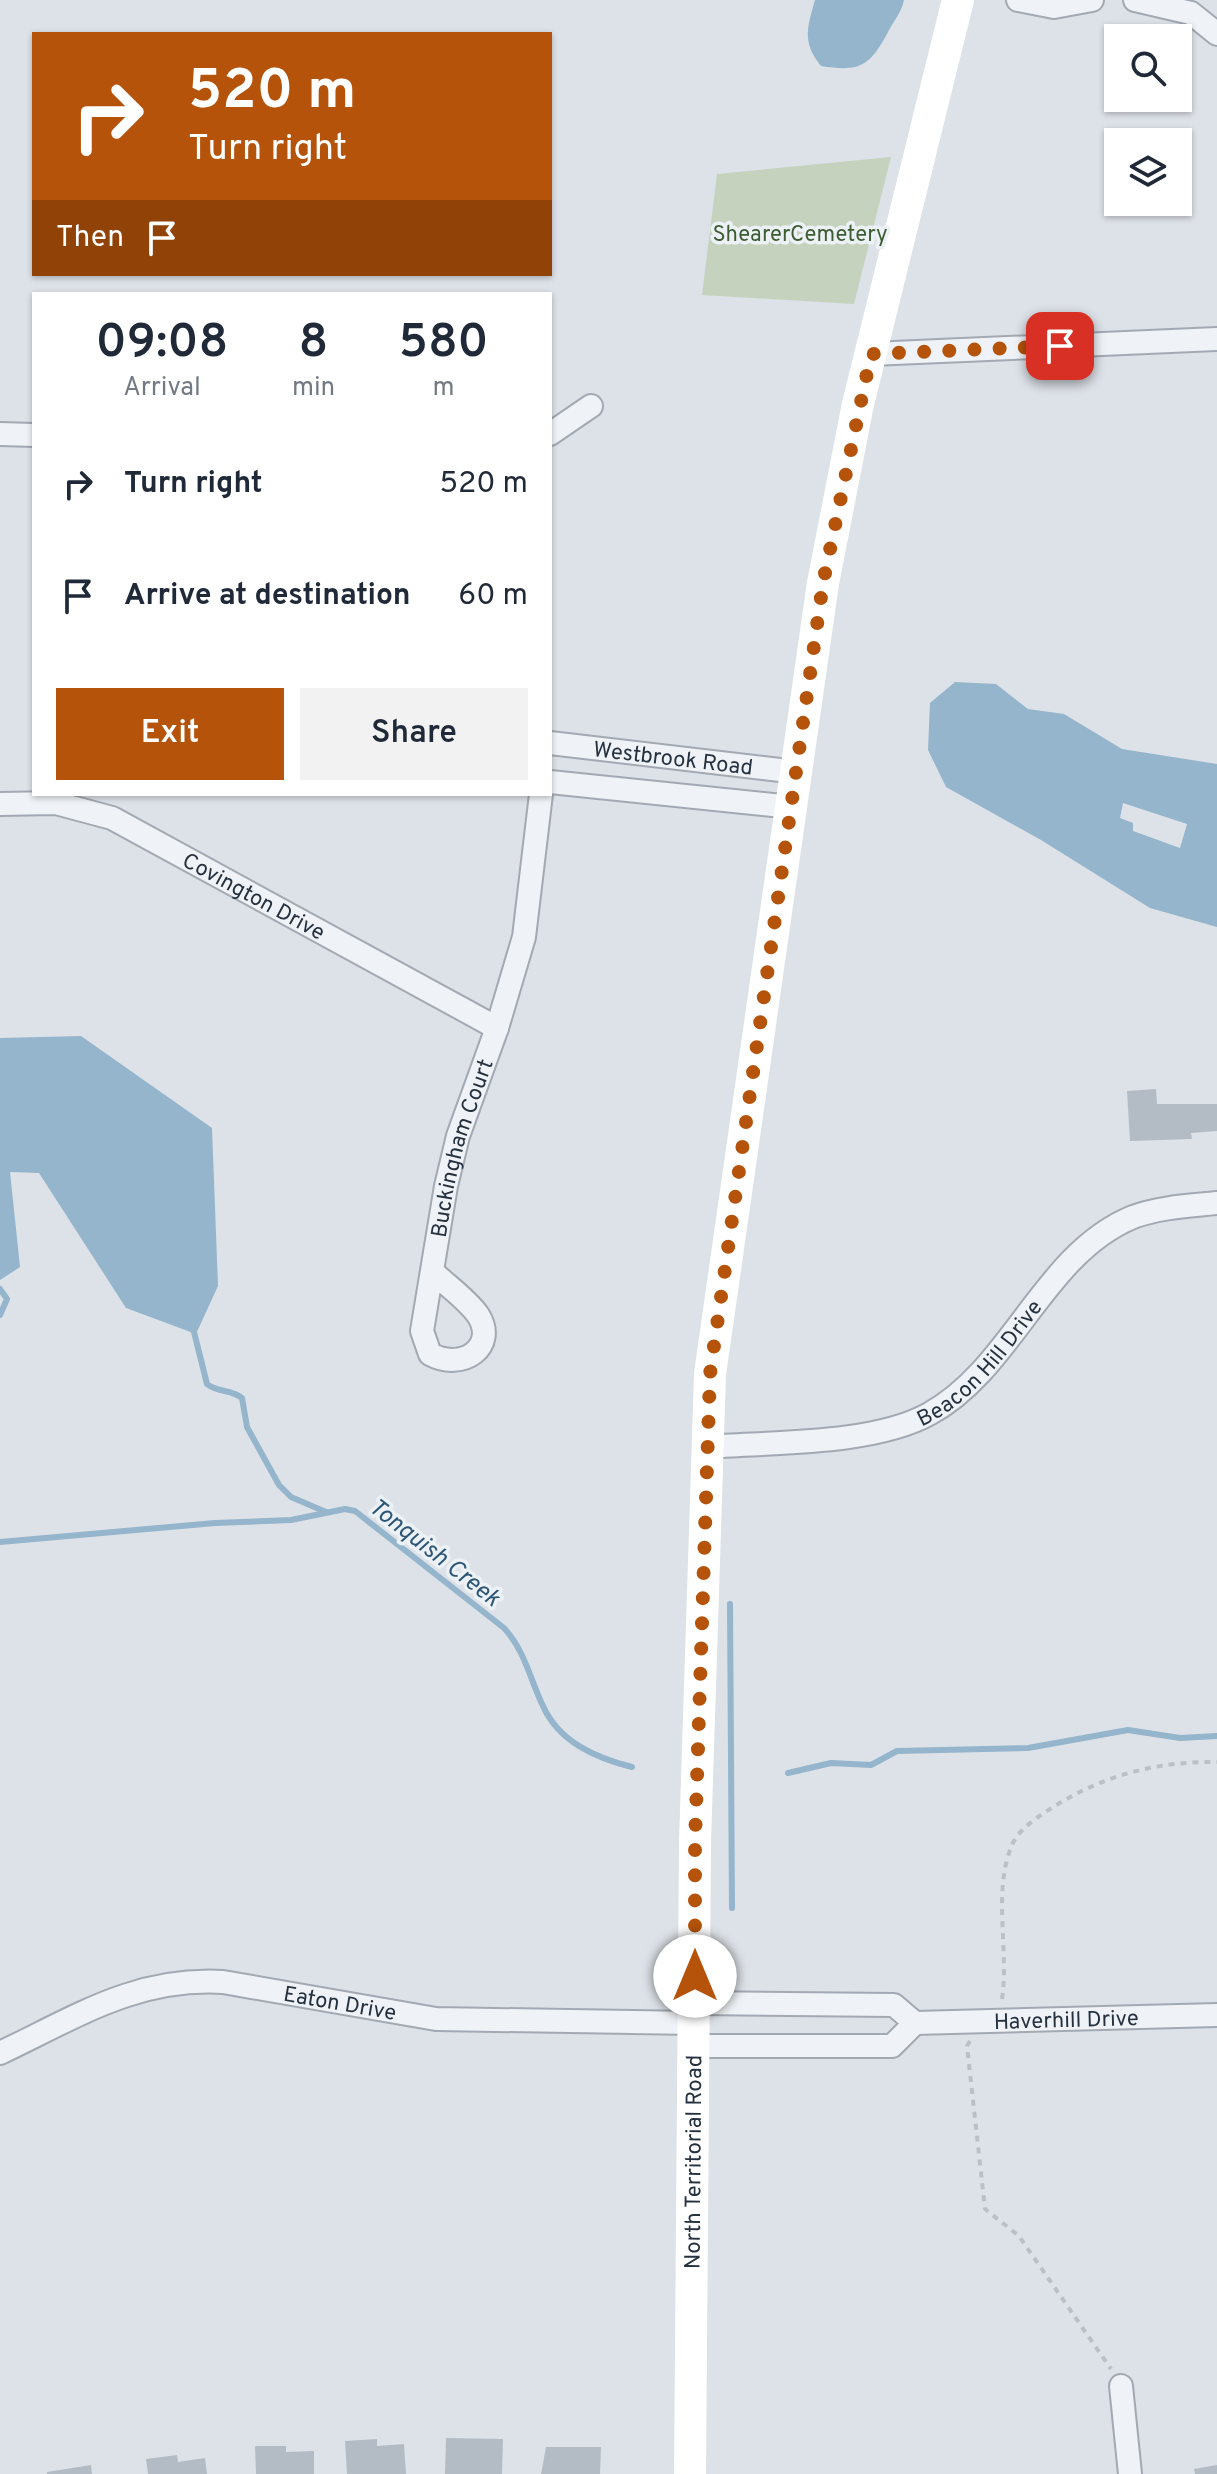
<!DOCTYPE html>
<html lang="en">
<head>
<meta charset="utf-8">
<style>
  :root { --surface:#fff; --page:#f2f2f3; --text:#1f2937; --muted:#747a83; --accent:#b45309 }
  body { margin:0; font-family:Overpass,sans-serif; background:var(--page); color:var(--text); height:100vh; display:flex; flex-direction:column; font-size:30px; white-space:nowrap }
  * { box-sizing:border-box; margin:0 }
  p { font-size:26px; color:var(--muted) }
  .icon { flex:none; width:44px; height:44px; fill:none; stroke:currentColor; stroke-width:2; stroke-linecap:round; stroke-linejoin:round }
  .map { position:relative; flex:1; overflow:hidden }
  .panel { position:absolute; left:32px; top:292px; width:520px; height:504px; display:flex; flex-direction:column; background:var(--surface); border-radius:0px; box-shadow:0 2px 6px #0004 }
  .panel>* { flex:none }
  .banner { position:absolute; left:32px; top:32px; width:520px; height:244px; border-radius:0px; box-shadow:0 2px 6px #0004; background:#b45309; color:#fff; overflow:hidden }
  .fabs { position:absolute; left:1104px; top:24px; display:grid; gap:16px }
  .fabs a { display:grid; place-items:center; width:88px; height:88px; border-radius:0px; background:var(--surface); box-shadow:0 2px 6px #0004; font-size:40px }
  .pin { position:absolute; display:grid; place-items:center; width:68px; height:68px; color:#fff; margin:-34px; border-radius:16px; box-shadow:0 4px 12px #0006 }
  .me { position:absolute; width:88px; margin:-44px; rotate:0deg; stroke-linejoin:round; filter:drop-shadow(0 0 6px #0008) }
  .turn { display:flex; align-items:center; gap:28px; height:168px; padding:0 24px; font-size:36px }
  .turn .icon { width:104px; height:104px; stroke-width:2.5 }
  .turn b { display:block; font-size:56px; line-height:68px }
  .then { display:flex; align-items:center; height:76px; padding:0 24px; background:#0003; gap:16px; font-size:30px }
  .eta { display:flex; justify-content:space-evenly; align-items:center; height:136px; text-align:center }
  .eta b { font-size:48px; font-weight:600; line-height:56px }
  .cta { display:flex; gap:16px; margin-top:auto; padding:16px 24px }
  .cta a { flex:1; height:92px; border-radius:0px; background:var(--accent); color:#fff; font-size:32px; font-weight:600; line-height:92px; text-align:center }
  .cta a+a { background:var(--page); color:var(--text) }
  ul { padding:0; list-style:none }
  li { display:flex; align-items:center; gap:24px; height:112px; padding:0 24px }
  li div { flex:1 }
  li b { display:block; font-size:30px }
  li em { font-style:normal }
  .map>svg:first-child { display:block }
</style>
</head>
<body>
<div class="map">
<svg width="1217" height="2474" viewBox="0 0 1217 2474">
  <rect width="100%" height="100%" fill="#dde2e8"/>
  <path fill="#c5d2bd" d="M891 157 854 304 702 295 717 174Z"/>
  <g fill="#94b5cb" fill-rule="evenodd">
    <path d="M815 0H904C901 14 893 21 887 34 869 67 859 72 821 66 802 42 807 28 815 0Z"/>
    <path d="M955 682 996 684 1028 709 1064 714 1122 749 1217 764V927L1150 908 1041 840 946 787 928 750 930 703ZM1123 803 1187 824 1180 848 1133 831V823L1120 818Z"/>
    <path d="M81 1036 212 1128 218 1286 196 1334 126 1308 39 1173 10 1172 20 1267 0 1280V1038Z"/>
  </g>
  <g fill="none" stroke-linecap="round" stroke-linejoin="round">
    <g stroke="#94b5cb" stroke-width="6">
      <path d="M0 1289 7 1299 0 1315"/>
      <path d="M193 1328 207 1384C218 1393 231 1389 242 1398L247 1427 279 1485 291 1497 326 1512"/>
      <path d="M0 1542 215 1523 291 1520 345 1509 355 1511 504 1628C525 1651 530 1679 543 1706 559 1742 596 1758 632 1767"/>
      <path d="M730 1604 732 1908"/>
      <path d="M788 1773 831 1763 871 1765 897 1751 1028 1748 1128 1730 1180 1738 1217 1736"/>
    </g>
  </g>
  <g fill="#b3bcc5">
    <path d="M1156 1089 1157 1104H1217V1131L1191 1133 1192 1139 1130 1141 1127 1091Z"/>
    <path d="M446 2438 503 2439 502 2474H445Z"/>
    <path d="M377 2439V2446L404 2444 406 2474H347L345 2441Z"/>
    <path d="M255 2446H286V2452L314 2451V2474H256Z"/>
    <path d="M546 2447H601L600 2474H541Z"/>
    <path d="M177 2455 178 2462 205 2458 207 2474H148L146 2459Z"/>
    <path d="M91 2465 92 2474H47V2472Z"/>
    <path d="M1217 2465V2474H1195L1194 2469Z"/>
  </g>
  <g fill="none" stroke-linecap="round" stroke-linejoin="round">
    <defs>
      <g id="minor">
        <path d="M1018 0 1054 7 1092 0"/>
        <path d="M1135 0 1191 13 1217 34"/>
        <path d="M871 354 1217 339"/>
        <path d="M0 434 34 435"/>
        <path d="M550 434 591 406"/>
        <path id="s1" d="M550 743 797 772"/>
        <path d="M550 782 792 807"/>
        <path id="s2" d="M0 804 56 803 112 818 497 1028"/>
        <path id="s3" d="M432 1271C446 1285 467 1299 478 1315 498 1346 463 1372 430 1354L422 1331 446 1186 458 1136 497 1028 524 937 541 794"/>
        <path id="s4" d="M707 1447C771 1442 873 1445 929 1414 1013 1368 1043 1254 1133 1217 1160 1207 1189 1206 1217 1203"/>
        <path id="s5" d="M695 2003 894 2005 915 2023 1217 2015"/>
        <path d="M695 2046H892L915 2023"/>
        <path id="s6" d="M0 2053C76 2017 136 1977 223 1982L436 2019 695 2023"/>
        <path d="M1121 2386 1130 2474"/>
      </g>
    </defs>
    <use href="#minor" stroke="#a2a9b2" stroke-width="26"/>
    <g stroke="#bac0c6" stroke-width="4" stroke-dasharray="6 6" stroke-linecap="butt">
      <path d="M1002 1999C1009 1952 994 1898 1009 1853 1014 1834 1029 1823 1044 1813 1097 1777 1154 1761 1217 1762"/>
      <path d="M970 2041 967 2046 985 2209 1019 2236 1111 2369"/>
    </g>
    <use href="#minor" stroke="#eff2f6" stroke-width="22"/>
    <path stroke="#fff" stroke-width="32" id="s7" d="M690 2474 695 1842 710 1374 823 583 858 404 958 0"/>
  </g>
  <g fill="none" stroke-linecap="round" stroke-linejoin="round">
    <path stroke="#b45309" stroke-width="14" stroke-dasharray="0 25.2" d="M695 1976V1842L710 1374 823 583 871 354 1060 346"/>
  </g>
  <g text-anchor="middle" stroke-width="7" stroke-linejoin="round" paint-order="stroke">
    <g font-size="22" fill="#3e5c31" stroke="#ecf1f5">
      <text x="800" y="241">ShearerCemetery</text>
    </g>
    <g font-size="22" fill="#25313f" stroke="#ecf1f5">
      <text dy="8" stroke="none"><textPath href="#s1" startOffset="124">Westbrook Road</textPath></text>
      <text dy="8" stroke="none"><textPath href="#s2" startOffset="276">Covington Drive</textPath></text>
      <text dy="8" stroke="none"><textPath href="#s3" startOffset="364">Buckingham Court</textPath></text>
      <text dy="8" stroke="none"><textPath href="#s4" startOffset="298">Beacon Hill Drive</textPath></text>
      <text dy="8" stroke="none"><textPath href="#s6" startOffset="356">Eaton Drive</textPath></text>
      <text dy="8" stroke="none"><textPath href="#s5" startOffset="378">Haverhill Drive</textPath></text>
      <text dy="8" stroke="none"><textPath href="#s7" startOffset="312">North Territorial Road</textPath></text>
    </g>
    <g font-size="24" font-style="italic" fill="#2c5576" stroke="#ecf1f5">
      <text transform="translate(435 1552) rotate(38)" y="8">Tonquish Creek</text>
    </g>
  </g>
</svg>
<div class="fabs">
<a><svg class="icon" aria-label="search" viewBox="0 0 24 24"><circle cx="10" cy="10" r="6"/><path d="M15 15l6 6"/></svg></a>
<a><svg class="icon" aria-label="layers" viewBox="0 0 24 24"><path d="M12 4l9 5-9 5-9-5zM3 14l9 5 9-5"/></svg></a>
</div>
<div class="pin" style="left:1060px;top:346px;background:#d93025"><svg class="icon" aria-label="arrive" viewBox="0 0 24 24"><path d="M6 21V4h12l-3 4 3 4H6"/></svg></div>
<svg class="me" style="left:695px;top:1976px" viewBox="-20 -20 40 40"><circle r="19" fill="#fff"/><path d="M0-13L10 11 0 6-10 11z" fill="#b45309"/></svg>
<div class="banner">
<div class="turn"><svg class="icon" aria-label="right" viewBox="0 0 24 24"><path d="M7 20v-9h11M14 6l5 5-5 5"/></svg><div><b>520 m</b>Turn right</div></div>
<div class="then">Then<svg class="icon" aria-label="arrive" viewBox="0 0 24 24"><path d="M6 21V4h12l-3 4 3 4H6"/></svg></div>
</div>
<section class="panel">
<div class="eta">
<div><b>09:08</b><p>Arrival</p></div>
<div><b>8</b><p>min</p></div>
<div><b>580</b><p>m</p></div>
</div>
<ul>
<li><svg class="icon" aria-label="right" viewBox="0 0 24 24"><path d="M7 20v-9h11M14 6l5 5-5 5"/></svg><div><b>Turn right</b></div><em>520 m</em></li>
<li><svg class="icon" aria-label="arrive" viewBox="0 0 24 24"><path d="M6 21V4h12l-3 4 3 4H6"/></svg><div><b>Arrive at destination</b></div><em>60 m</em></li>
</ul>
<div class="cta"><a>Exit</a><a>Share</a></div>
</section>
</div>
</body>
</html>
